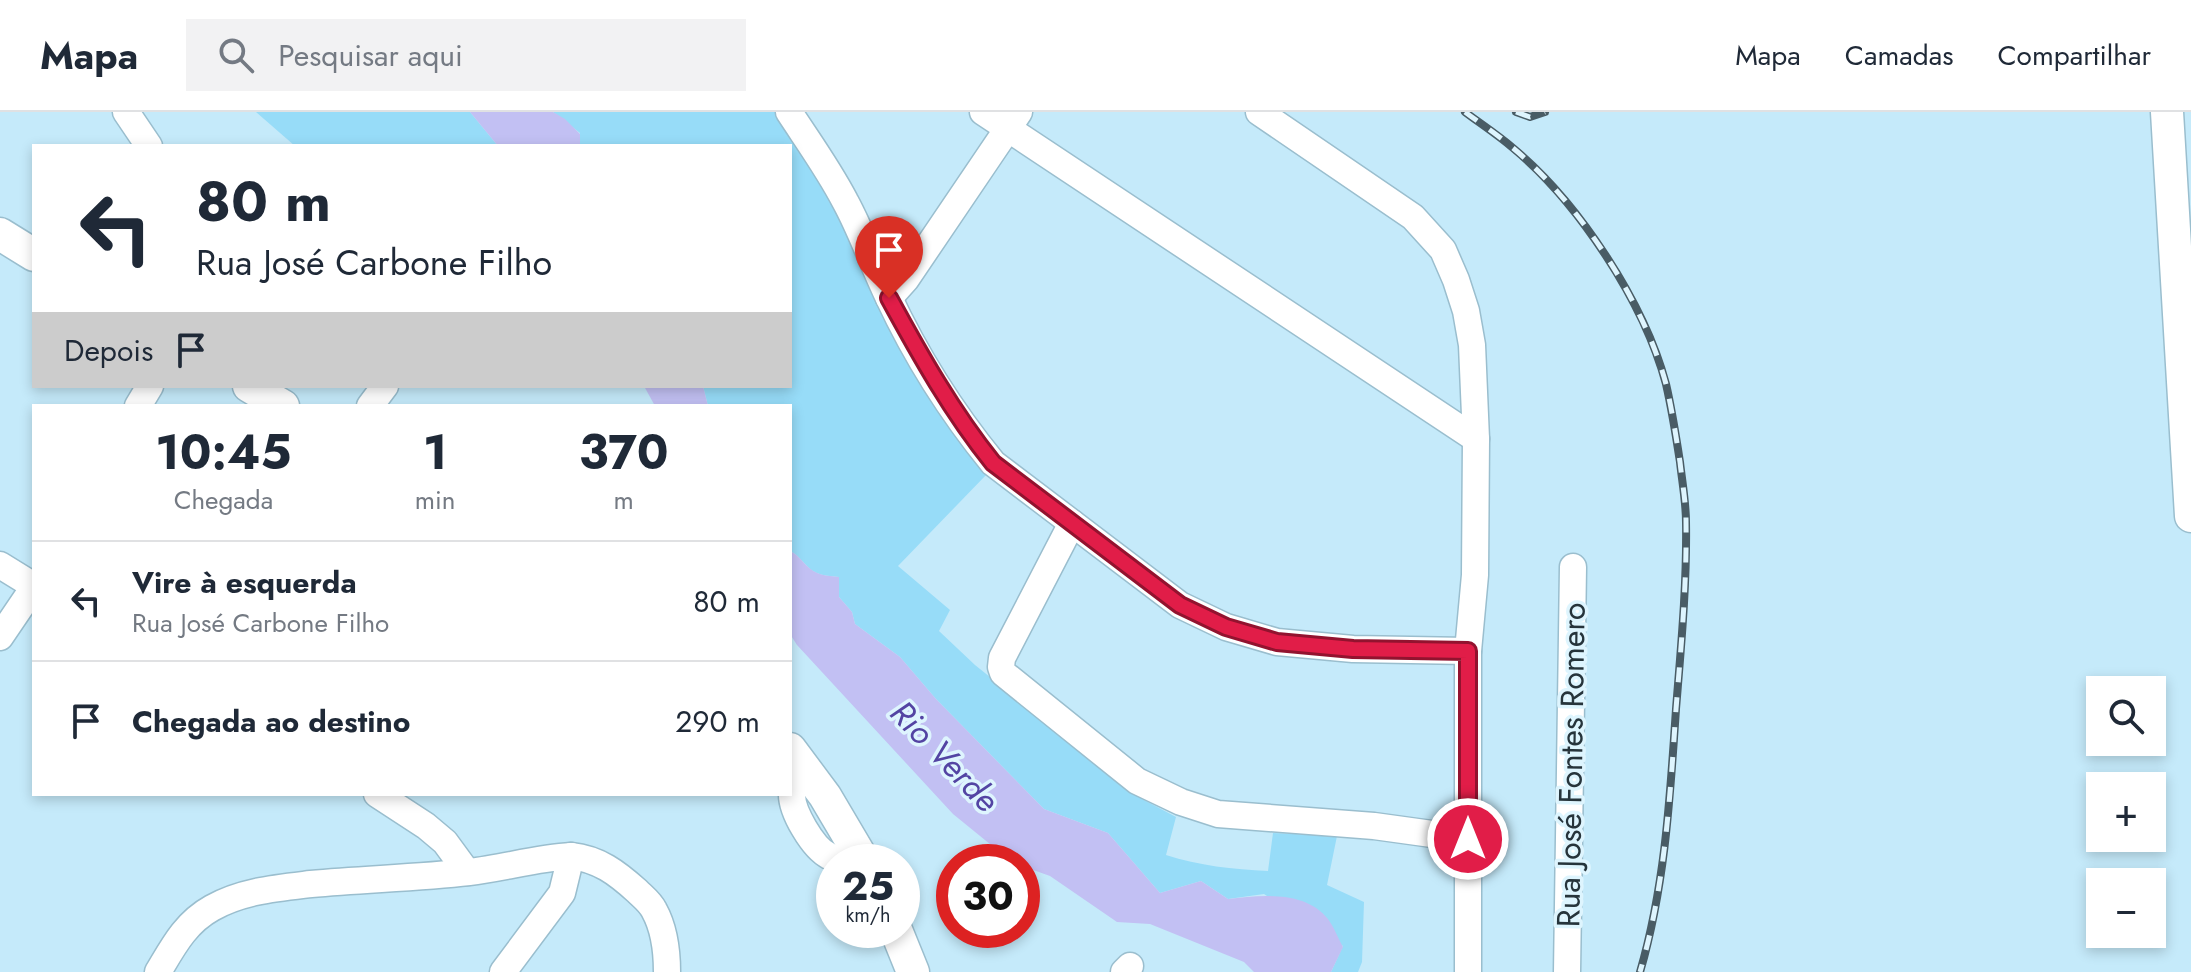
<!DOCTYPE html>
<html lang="pt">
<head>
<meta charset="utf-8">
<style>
  :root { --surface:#fff; --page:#f2f2f3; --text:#1f2937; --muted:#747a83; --line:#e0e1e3 }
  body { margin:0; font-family:Jost,sans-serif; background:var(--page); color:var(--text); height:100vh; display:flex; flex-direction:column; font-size:30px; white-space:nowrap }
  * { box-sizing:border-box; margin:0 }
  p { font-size:26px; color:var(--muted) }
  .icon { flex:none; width:44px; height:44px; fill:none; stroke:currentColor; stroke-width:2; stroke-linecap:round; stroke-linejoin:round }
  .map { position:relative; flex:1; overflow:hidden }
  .details { position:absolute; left:32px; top:292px; width:760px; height:392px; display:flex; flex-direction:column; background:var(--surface); border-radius:0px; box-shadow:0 4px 12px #0003 }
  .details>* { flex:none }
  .hud { position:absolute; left:32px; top:32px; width:760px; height:244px; border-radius:0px; box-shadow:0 4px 12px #0003; background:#fff; color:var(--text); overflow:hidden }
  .tools { position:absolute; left:2086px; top:564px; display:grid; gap:16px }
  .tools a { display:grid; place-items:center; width:80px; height:80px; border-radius:0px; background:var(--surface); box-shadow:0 4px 12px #0003; font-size:40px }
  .speed { position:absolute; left:816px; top:732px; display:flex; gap:16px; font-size:40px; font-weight:700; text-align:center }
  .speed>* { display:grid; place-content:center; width:104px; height:104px; border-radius:50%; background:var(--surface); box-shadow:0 4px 12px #0003; line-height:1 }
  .speed small { font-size:20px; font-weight:400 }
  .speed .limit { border:12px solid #d22; background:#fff; color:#111 }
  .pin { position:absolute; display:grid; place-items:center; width:68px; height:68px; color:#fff; margin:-82px -34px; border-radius:50% 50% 50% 0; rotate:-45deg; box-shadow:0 0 8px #0007 }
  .pin .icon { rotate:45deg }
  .me { position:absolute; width:88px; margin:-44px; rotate:0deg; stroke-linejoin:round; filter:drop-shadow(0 0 6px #0008) }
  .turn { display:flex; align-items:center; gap:28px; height:168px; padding:0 32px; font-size:36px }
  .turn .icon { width:104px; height:104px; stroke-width:2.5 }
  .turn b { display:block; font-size:56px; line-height:68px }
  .then { display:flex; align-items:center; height:76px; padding:0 32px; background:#0003; gap:16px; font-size:30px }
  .eta { display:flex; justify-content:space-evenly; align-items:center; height:136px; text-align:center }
  .eta b { font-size:48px; font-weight:700; line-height:56px }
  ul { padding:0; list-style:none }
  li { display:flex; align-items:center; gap:24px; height:120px; padding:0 32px; border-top:2px solid var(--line) }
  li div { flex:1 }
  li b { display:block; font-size:30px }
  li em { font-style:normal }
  header { display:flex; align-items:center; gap:48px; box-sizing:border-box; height:112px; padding:0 40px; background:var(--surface); border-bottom:2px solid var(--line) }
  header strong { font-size:38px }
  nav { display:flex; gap:44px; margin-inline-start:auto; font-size:28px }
  .search { width:560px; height:72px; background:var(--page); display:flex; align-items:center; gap:20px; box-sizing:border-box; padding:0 28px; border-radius:0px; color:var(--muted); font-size:30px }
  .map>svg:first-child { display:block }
</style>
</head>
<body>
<header>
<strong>Mapa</strong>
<div class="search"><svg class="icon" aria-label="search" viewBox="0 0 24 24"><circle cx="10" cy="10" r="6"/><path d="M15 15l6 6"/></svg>Pesquisar aqui</div>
<nav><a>Mapa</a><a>Camadas</a><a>Compartilhar</a></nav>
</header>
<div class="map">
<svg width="2191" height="860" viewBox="0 0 2191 860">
  <rect width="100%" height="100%" fill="#c5eafa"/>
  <g fill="#97dcf8">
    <path d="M256 0H470L498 34H295Z"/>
    <path d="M553 0H780L987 362 898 454 950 498 939 519 975 553 1142 687 1176 705 1166 743C1199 754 1233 757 1268 759L1273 721 1337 724 1327 773 1364 790 1362 850 1358 860H1331L1343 834 1264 782 1228 787 1201 769 1160 781 1108 721 1044 697 936 587 900 545 855 512 852 500 839 485V465C827 464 814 463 806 453 800 447 798 443 790 439V294H708L703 274H790V34H580V21Z"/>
  </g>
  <g fill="#c2c0f3">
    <path d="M470 0H553L565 7 580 22V34H498Z"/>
    <path d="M644 274H703L708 294H655Z"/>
    <path d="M790 439C798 443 800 447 806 453 815 463 827 464 839 465V485L852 500 855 512 900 545 936 587 1044 697 1108 721 1160 781 1201 769 1228 787C1260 783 1305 778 1328 807 1334 815 1338 826 1343 835L1331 860H1254L1244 850 1150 812 1117 810 1050 764 1022 754V750H1012L953 702 797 533 790 522Z"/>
  </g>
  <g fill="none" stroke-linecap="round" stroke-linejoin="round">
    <defs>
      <g id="minor">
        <path d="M126 0 149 34"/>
        <path d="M789 0C808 29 829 58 845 89 862 120 873 153 888 184 915 242 953 302 993 351L1180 493 1226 515 1277 530 1353 537 1468 539"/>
        <path d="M983 0 1476 327"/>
        <path d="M1259 0 1413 105 1443 138 1456 168 1466 199 1472 233 1476 327 1475 463 1468 539V860"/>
        <path d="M889 186 906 167 1019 0"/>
        <path d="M138 294 150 274"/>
        <path d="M370 294 385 274"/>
        <path d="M1072 411 1002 546 1001 555 1003 561 1137 669 1181 690 1218 702 1374 714 1468 727"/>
        <path d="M0 453 34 474"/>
        <path d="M0 525 34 475"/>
        <path d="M803 652C799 661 793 671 792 681 791 699 813 736 829 744 836 748 846 749 854 750"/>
        <path d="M377 682 426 714 445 730 467 760"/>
        <path d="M158 860C173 835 185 811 212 796 242 779 277 776 311 772 364 767 417 766 469 760 503 756 537 746 571 744 599 747 617 761 637 779 643 785 650 790 654 798 664 816 667 839 667 860"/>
        <path d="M503 860 562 781 571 744"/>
        <path d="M1124 860 1130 854"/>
        <path d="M1567 860 1573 455"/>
      </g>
      <g id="major">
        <path d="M2167 0 2191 404"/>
        <path d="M0 122 34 143"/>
        <path d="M249 274 283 294"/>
        <path d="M790 637 825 684 864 750"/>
        <path d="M896 818 913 860"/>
      </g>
    </defs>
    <use href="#minor" stroke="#9abece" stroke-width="29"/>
    <use href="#major" stroke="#9abece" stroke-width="35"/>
    <use href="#minor" stroke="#fff" stroke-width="26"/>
    <use href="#major" stroke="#fff" stroke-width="32"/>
    <defs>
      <g id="rail">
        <path d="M1465 0C1481 12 1498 23 1513 36 1579 91 1644 190 1666 272 1672 298 1676 324 1680 350 1682 369 1686 390 1686 410 1687 472 1681 535 1676 597 1670 686 1665 774 1640 860"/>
        <path d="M1516 0 1530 5 1545 0"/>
      </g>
    </defs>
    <use href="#rail" stroke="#495c65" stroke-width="8"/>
    <use href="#rail" stroke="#def5fe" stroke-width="5" stroke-dasharray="15" stroke-linecap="butt"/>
  </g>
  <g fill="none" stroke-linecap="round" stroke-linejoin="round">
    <defs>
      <path id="route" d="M889 186C920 243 952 300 993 351L1180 493 1226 515 1277 530 1353 537 1468 539V727"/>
    </defs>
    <use href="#route" stroke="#92132f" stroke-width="20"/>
    <use href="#route" stroke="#e11d48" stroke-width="14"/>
  </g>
  <g text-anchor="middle" stroke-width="7" stroke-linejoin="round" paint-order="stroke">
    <g font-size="32" fill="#26343b" stroke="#def5fe">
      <text transform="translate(1571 653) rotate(-89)" y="11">Rua José Fontes Romero</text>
    </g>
    <g font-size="34" font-style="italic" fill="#5344a3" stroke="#def5fe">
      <text transform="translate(945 644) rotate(46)" y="12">Rio Verde</text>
    </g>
  </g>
</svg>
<div class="tools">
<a><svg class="icon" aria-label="search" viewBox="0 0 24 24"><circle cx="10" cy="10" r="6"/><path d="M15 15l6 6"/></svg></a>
<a>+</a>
<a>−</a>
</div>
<div class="speed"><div>25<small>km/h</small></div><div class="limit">30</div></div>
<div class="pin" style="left:889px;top:186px;background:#d93025"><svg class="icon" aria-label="arrive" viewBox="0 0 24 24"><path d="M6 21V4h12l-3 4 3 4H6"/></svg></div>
<svg class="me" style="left:1468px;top:727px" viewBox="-20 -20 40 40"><circle r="17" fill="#e11d48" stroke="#fff" stroke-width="3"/><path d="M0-11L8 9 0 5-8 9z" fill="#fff"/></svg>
<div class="hud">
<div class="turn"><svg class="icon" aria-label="left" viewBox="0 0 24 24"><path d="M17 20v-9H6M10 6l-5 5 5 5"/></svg><div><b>80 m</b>Rua José Carbone Filho</div></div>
<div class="then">Depois<svg class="icon" aria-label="arrive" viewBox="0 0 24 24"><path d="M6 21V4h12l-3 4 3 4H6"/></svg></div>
</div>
<section class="details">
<div class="eta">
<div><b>10:45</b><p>Chegada</p></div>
<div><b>1</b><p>min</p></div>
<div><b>370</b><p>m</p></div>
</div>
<ul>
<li><svg class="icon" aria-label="left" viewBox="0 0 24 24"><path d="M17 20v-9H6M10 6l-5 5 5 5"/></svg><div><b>Vire à esquerda</b><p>Rua José Carbone Filho</p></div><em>80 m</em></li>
<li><svg class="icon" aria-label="arrive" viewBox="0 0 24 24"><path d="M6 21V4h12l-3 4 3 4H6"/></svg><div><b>Chegada ao destino</b></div><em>290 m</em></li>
</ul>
</section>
</div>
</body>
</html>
